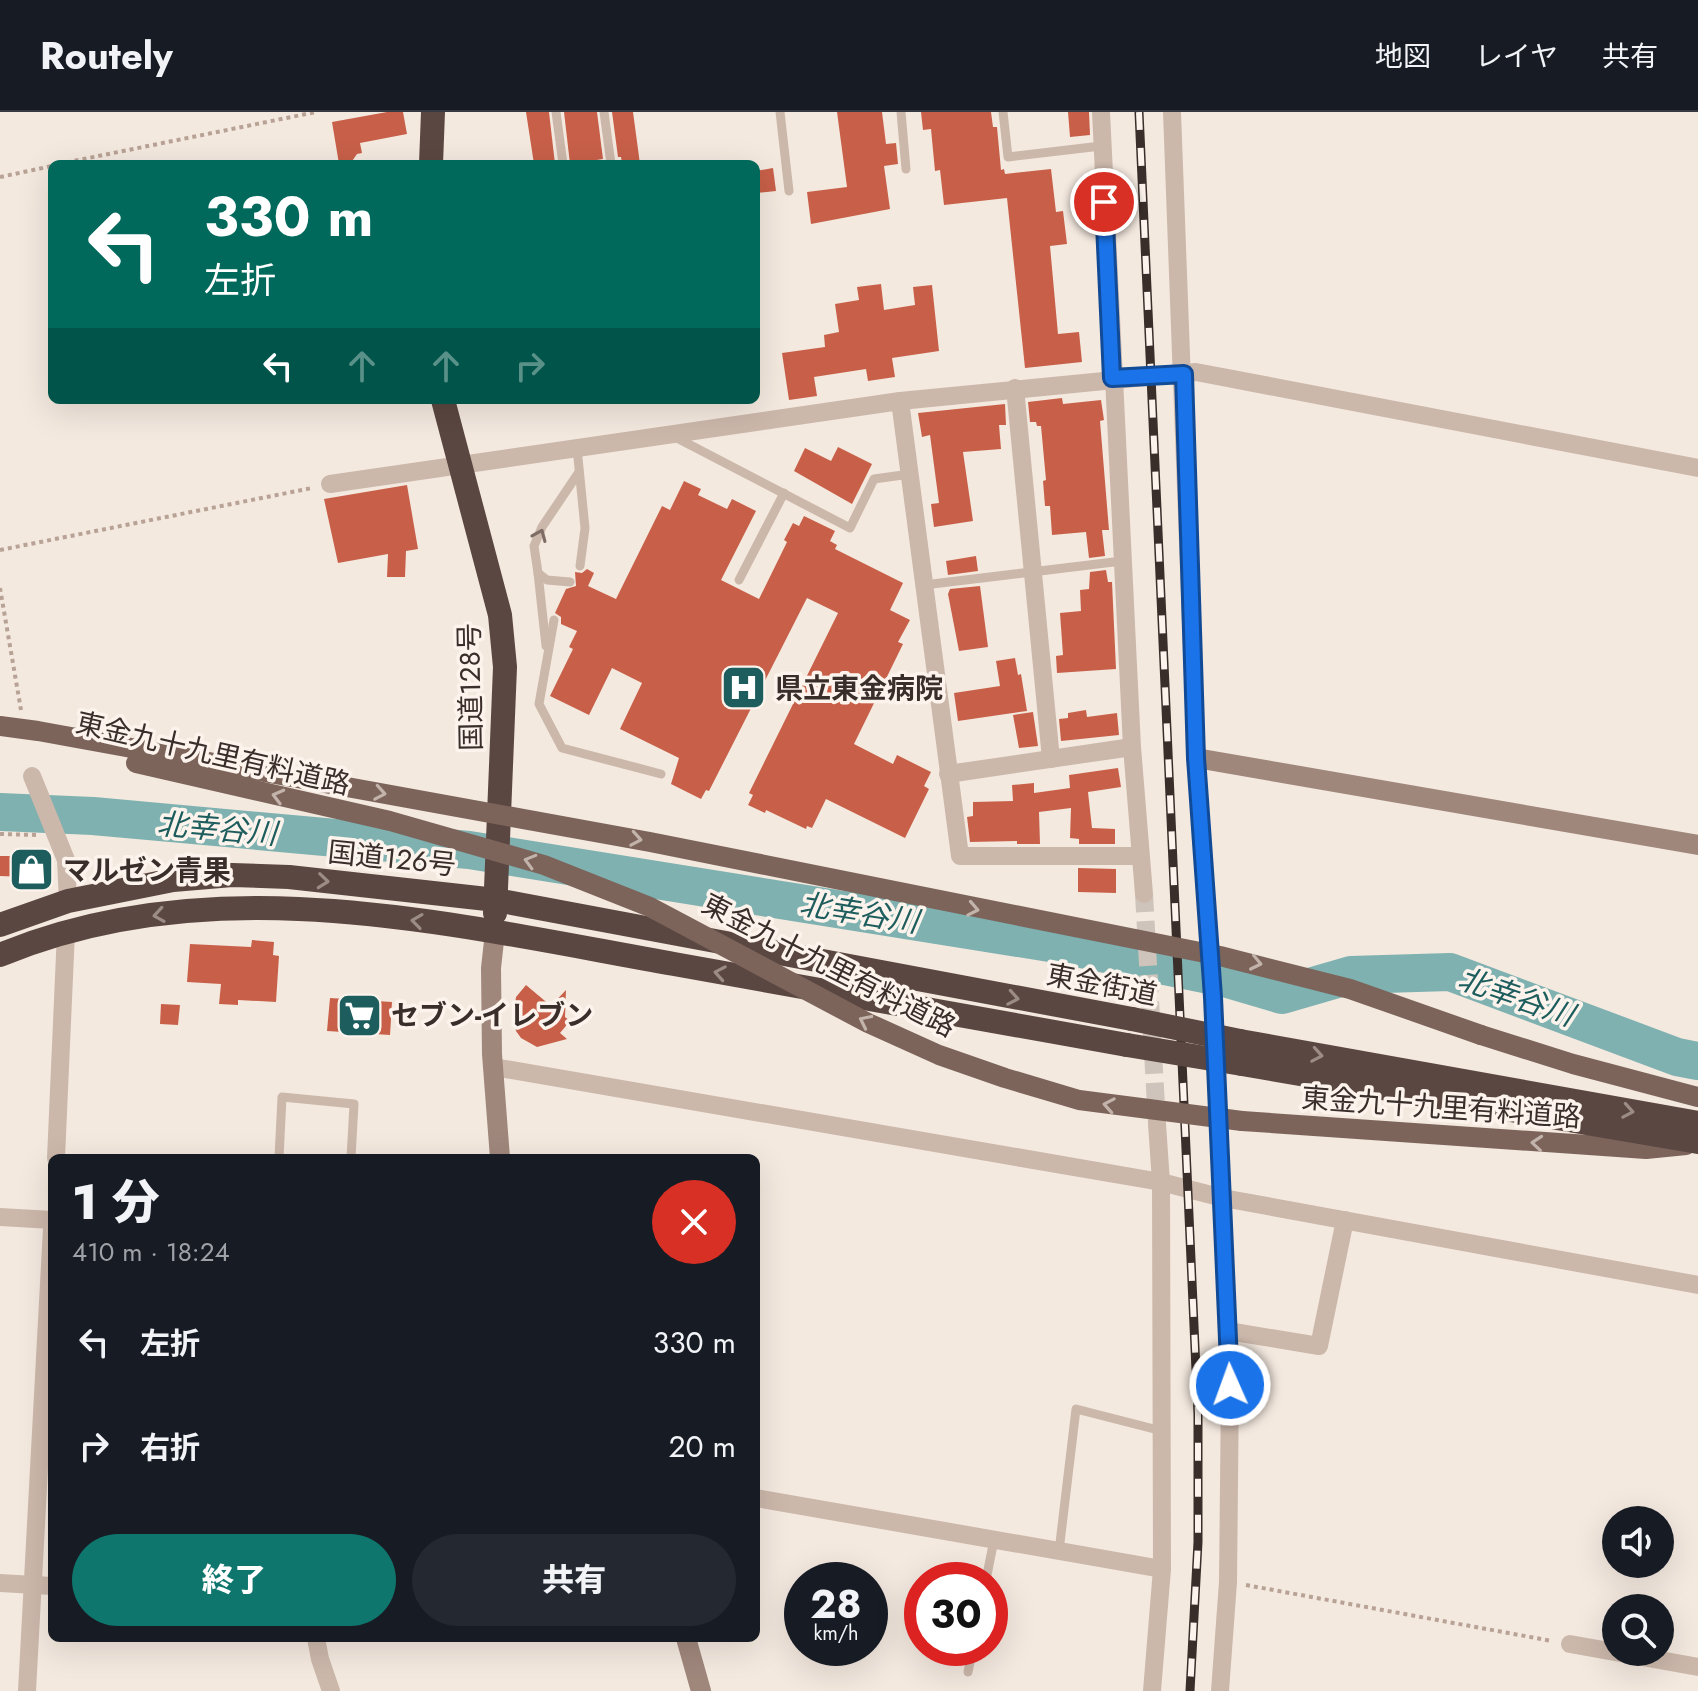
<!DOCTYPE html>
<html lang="ja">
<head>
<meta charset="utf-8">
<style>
  :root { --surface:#171b24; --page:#242831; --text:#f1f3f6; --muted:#9ea1a6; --line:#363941; --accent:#0f766e }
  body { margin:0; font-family:Jost,"Noto Sans JP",sans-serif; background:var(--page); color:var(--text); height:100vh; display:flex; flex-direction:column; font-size:30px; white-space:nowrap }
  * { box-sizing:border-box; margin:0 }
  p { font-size:26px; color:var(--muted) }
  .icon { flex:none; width:44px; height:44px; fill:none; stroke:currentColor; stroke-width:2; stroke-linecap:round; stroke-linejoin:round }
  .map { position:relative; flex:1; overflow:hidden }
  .sheet { position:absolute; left:48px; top:1042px; width:712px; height:488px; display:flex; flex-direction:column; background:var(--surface); border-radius:12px; box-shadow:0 8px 32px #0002 }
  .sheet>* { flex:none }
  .guide { position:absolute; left:48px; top:48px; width:712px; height:244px; border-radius:12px; box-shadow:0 8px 32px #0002; background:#00695c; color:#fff; overflow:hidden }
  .buttons { position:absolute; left:1602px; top:1394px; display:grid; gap:16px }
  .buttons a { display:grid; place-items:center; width:72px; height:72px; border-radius:50%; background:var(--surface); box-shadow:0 8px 32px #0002; font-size:40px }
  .speed { position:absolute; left:784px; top:1450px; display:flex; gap:16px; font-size:40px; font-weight:700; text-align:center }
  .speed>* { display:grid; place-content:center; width:104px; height:104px; border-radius:50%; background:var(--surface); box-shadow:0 8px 32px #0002; line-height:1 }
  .speed small { font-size:20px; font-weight:400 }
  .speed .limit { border:12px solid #d22; background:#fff; color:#111 }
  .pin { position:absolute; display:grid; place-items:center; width:68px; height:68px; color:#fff; margin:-34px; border:4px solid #fff; border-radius:50%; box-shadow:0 2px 8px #0007 }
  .me { position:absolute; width:88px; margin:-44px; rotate:358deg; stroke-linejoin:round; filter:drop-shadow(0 0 6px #0008) }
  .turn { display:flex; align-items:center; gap:28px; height:168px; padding:0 24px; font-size:36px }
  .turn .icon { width:104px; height:104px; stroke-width:2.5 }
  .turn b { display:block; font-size:56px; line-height:68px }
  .lanes { display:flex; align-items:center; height:76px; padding:0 24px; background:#0003; justify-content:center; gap:40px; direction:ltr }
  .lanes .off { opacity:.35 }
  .round { display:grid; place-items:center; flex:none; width:84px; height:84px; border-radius:42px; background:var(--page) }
  .headline { display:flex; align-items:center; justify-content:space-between; height:136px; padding:0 24px }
  h1 { font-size:48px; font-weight:800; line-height:60px }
  .primary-button { display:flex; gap:16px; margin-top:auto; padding:16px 24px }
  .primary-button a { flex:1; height:92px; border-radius:48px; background:var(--accent); color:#fff; font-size:32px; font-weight:800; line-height:92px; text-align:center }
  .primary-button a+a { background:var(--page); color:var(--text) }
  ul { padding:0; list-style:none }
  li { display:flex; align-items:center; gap:24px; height:104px; padding:0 24px }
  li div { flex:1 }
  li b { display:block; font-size:30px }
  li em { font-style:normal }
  header { display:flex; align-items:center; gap:48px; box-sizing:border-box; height:112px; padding:0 40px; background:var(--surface); border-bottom:2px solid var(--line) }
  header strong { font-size:38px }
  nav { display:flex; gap:44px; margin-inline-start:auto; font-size:28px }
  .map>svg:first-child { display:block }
</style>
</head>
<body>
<header>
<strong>Routely</strong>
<nav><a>地図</a><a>レイヤ</a><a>共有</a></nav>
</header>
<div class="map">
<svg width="1698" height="1579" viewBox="0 0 1698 1579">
  <rect width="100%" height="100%" fill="#f4e9df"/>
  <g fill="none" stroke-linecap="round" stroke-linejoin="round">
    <path stroke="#7eb1b0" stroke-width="38" d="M0 700 93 704 469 738 1056 832 1228 867 1282 883 1351 863 1450 860 1677 945 1698 949"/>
  </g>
  <g fill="#c86049">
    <path d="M387 0H403L407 22 360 31 362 41 357 42 350 52H339L332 10Z"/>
    <path d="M526 0H549L555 52H534Z"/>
    <path d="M564 0H597L603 47 570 52Z"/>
    <path d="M612 0H633L640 52H622L621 45H618Z"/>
    <path d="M837 0H882L886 32 896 31 898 52 884 54 890 97 811 112 807 80 847 75Z"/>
    <path d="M921 0H991L993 15H997L1001 58 1004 57 1005 62 1051 57 1056 100 1063 99 1067 132 1050 134 1058 222 1079 220 1082 250 1025 256 1007 86 944 93 940 58 935 59 931 17 923 18Z"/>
    <path d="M1068 0H1089L1090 23 1070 25Z"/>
    <path d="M773 56 776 79 756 81V59Z"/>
    <path d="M881 172 884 198 915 193 913 175 932 173 939 239 892 246 895 265 868 269 866 257 814 265 817 284 789 288 782 241 825 235 824 223 839 220 835 192 859 188 857 175Z"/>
    <path d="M1062 286 1063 292 1101 288 1104 308 1100 309 1109 418H1102L1105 444 1089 446 1086 420 1052 423 1050 394H1045L1043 369 1046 368 1041 314H1037L1036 310H1030L1028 290Z"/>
    <path d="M1005 292 1006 313H999L1001 337 963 340 973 409 934 415 931 392 939 391 930 323 922 325 918 301Z"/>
    <path d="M838 335 872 352 852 392 794 359 805 336 831 349Z"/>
    <path d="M684 369 701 377 698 383 727 397 732 387 756 399 721 468 759 487 787 430 784 428 793 411 799 414 804 404 835 419 830 429 837 433 835 437 903 471 890 498 910 508 898 530 903 532 854 632 893 652 897 643 931 660 924 674 929 677 905 726 826 687 812 716 807 714 806 717 766 698 765 701 748 693 753 683 749 681 838 501 807 486 709 679 706 678 701 687 671 672 679 646 620 617 642 571 612 556 589 603 550 584 573 537 569 535 577 519 561 512V505L555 501 566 477 576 474 575 460 582 461 587 457 594 461 588 474 616 487 662 394 670 398Z"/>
    <path d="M407 373 418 437 406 439 405 465H387L388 442 338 451 324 387Z"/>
    <path d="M976 444 978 459 948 463 946 449Z"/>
    <path d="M1106 458 1108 470H1112L1116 557 1057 561 1056 544 1063 543 1060 501 1081 499 1080 478 1089 477 1090 460Z"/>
    <path d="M980 474 988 535 959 539 948 482 950 477Z"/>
    <path d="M1015 546 1018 563 1021 562 1027 599 958 609 954 581 1000 574 996 549Z"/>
    <path d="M1086 598 1087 605 1117 601 1119 623 1061 629 1059 607 1068 606V601Z"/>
    <path d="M1033 600 1038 634 1019 636 1013 603Z"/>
    <path d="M1118 656 1121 675 1088 680 1092 716 1115 717V732H1079V727L1070 726 1071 696 1039 700 1040 732H1017V729L970 730 967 705 973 704V690L1013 689 1012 673 1034 671V681L1070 676 1069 663Z"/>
    <path d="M17 740 50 741 51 766 0 764V744H17Z"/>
    <path d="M1078 756 1116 757V781L1078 780Z"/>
    <path d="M252 828 274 830 273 843 279 844 276 890 238 888V893L219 892 221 872 187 870 190 832 251 835Z"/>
    <path d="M526 873 551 894 566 878 565 905 570 909 560 921 567 927 537 935 521 926 516 919 514 899 516 885Z"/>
    <path d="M330 886 392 890 390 923 327 919Z"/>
    <path d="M161 892 180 893 178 913 160 912Z"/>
  </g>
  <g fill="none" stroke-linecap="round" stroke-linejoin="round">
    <path stroke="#cfc4bb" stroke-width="18" stroke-dasharray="18 9" stroke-linecap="butt" d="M1144 782 1157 1011"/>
    <g stroke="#b8a295" stroke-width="4" stroke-dasharray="4 4" stroke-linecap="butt">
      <path d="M59 52 316 0"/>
      <path d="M0 65 52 54"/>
      <path d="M0 438 312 376"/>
      <path d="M0 476 21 598"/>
      <path d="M0 722 38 723"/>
      <path d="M1246 1473 1552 1529"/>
    </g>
    <g stroke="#ccb8ab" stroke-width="9">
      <path d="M556 0 563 52"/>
      <path d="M604 0 611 52"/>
      <path d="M780 0 789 79"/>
      <path d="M901 0 906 57"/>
      <path d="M1003 0 1008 45 1101 34"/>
      <path d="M673 324 850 416 874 367 910 362"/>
      <path d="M577 336 585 416 580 454"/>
      <path d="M538 461 546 534"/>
      <path d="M739 468 784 381"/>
      <path d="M570 470 547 468 538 461 534 434 542 415 579 360"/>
      <path d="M924 473 1122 449"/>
      <path d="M554 508 539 592 562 636 661 662"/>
      <path d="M279 1046 282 985 354 992 351 1046"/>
      <path d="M1059 1439 1076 1297 1162 1319"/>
      <path d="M986 1468 994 1428"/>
      <path d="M968 1560 973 1536"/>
    </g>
    <g stroke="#ccb8ab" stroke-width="18">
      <path d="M1101 0 1132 635 1144 782"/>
      <path d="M1172 0 1196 646 1213 885 1230 1273 1228 1470 1220 1579"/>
      <path d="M1015 276 1051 647"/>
      <path d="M900 289 960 744H1139"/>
      <path d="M330 372 900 289 1196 260 1698 356"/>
      <path d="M948 662 1132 635"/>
      <path d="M32 664 66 748 68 789"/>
      <path d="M494 955 1161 1070 1223 1086 1698 1173"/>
      <path d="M56 1046 66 820"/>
      <path d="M0 1105 52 1108"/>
      <path d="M1228 1219 1319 1234 1345 1108"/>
      <path d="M756 1386 1162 1457"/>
      <path d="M0 1471 52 1474"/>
      <path d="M316 1526 320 1547 331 1579"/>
      <path d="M1570 1532 1698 1555"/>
      <path d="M27 1579 52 1116"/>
      <path d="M1152 1579 1162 1457 1161 1070 1157 1012"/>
    </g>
    <g stroke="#a0877c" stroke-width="20">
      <path d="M1196 646 1698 733"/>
      <path d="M495 820 491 856 492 942 500 1046"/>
      <path d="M686 1526 701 1579"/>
    </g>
    <g stroke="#7c645b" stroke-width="20">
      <path d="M1481 923 1573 952 1698 985"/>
      <path d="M1242 1009 1646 1037 1686 1033"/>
    </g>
    <g stroke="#5b4741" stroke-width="24">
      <path d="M431 52 433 0"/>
      <path d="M443 288 500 503 505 555 495 801"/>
      <path d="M0 813 68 789 173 768 232 763 289 765 496 788 1132 907"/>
      <path d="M0 843C216 753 454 813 674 852 825 879 976 906 1127 933"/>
      <path d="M1240 929 1698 1011"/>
      <path d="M1242 952 1698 1030"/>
    </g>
    <defs>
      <path id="rail" d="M1139 0 1198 1302V1430L1190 1579"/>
    </defs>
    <use href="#rail" stroke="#3a2e2a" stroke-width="9"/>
    <use href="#rail" stroke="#fbf3ec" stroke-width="6" stroke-dasharray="18" stroke-linecap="butt"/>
    <g stroke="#7c645b" stroke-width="20">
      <path d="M0 614 38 619 650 730 1220 844 1350 877 1481 923"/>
      <path d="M136 651 390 709 544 753 650 795 868 911 939 943 1005 966 1079 988 1242 1009"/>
    </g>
    <g stroke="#5b4741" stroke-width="24">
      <path d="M1132 907 1240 929"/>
      <path d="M1127 933 1242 952"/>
    </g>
  </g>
  <defs><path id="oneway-chevron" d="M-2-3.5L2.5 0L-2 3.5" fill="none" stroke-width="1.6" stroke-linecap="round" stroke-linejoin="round" transform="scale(2)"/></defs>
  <use stroke="#7c6c64" href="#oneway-chevron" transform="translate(540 423) rotate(-67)"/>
  <g stroke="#c2b3ab">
    <use href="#oneway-chevron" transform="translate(380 681) rotate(10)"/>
    <use href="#oneway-chevron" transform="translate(278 684) rotate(-165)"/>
    <use href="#oneway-chevron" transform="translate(636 727) rotate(10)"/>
    <use href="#oneway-chevron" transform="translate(530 749) rotate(-164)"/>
    <use href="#oneway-chevron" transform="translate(973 797) rotate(11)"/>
    <use href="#oneway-chevron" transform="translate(1256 851) rotate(12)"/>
    <use href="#oneway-chevron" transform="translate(865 909) rotate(-154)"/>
    <use href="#oneway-chevron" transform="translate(1109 993) rotate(-170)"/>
    <use href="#oneway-chevron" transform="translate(1537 1031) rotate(-175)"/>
  </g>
  <g stroke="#9b8c85">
    <use href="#oneway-chevron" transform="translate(323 769) rotate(6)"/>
    <use href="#oneway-chevron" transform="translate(159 803) rotate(171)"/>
    <use href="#oneway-chevron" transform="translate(417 809) rotate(-172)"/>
    <use href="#oneway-chevron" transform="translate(720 861) rotate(-170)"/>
    <use href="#oneway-chevron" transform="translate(1013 886) rotate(10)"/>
    <use href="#oneway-chevron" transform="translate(1317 943) rotate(10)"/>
    <use href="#oneway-chevron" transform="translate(1628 999) rotate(10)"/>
  </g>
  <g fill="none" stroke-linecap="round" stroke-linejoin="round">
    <defs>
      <path id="route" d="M1104 90 1112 266 1184 262 1196 646 1213 885 1230 1273"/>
    </defs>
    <use href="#route" stroke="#114b97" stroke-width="20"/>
    <use href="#route" stroke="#1a73e8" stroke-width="14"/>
  </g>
  <defs>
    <symbol id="hospital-square" viewBox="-11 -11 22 22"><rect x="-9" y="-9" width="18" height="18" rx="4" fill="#1e5d5d" stroke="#fbf3ec"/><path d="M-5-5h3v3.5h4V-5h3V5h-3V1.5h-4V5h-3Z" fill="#fff"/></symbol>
    <symbol id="shop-square" viewBox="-11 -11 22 22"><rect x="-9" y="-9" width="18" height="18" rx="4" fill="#1e5d5d" stroke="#fbf3ec"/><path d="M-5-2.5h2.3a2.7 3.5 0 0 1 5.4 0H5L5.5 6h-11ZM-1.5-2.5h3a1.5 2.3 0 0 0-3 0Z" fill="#fff"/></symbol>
    <symbol id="supermarket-square" viewBox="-11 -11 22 22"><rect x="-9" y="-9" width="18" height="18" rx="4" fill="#1e5d5d" stroke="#fbf3ec"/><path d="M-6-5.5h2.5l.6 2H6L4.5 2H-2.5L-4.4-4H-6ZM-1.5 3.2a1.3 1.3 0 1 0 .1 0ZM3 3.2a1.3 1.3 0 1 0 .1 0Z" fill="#fff"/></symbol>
  </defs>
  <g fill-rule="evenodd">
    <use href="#hospital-square" x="718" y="550" width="51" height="51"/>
    <use href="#shop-square" x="6" y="732" width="51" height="51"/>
    <use href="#supermarket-square" x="334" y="878" width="51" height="51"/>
  </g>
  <g text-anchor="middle" stroke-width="7" stroke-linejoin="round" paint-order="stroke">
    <g font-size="28" fill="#3a2e2a" stroke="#fbf3ec">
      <text transform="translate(470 575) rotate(-91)" y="10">国道128号</text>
      <text transform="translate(213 641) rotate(13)" y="10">東金九十九里有料道路</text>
      <text transform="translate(392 746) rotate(6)" y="10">国道126号</text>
      <text transform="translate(829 853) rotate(27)" y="10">東金九十九里有料道路</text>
      <text transform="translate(1102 872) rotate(11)" y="10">東金街道</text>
      <text transform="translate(1441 995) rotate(4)" y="10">東金九十九里有料道路</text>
    </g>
    <g font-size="28" font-weight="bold" fill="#3a2e2a" stroke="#fbf3ec" text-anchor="start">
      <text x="775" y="586">県立東金病院</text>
      <text x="63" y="768">マルゼン青果</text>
      <text x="391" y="913">セブン-イレブン</text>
    </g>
    <g font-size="30" font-style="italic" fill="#1e5d5d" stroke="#fbf3ec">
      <text transform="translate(217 717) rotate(5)" y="10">北幸谷川</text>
      <text transform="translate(859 801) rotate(9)" y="10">北幸谷川</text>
      <text transform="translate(1516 885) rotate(19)" y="10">北幸谷川</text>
    </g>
  </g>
</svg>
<div class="buttons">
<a><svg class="icon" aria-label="sound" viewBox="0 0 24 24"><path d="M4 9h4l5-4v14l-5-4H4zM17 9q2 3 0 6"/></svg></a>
<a><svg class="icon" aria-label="search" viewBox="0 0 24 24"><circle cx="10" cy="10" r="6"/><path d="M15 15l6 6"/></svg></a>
</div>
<div class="speed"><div>28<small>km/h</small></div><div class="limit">30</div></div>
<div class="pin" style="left:1104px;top:90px;background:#d93025"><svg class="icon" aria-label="arrive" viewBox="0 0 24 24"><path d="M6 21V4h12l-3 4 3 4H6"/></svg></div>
<svg class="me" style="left:1230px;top:1273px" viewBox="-20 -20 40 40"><circle r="17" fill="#1a73e8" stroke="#fff" stroke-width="3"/><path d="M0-11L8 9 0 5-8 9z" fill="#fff"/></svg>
<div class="guide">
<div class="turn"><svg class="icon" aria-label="left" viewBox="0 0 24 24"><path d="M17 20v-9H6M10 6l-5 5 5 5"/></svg><div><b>330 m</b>左折</div></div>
<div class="lanes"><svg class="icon" aria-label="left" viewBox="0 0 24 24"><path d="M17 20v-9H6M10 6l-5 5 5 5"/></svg><svg class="icon off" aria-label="ahead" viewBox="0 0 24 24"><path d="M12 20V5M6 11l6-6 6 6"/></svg><svg class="icon off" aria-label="ahead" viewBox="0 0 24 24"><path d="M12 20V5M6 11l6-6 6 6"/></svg><svg class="icon off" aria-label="right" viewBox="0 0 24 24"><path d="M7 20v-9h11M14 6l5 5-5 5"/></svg></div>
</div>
<section class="sheet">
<div class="headline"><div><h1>1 分</h1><p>410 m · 18:24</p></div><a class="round" style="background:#d93025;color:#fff"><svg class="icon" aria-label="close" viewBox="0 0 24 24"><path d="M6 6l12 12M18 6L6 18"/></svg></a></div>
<ul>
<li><svg class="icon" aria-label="left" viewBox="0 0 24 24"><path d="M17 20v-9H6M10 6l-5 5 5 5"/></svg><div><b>左折</b></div><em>330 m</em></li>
<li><svg class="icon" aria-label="right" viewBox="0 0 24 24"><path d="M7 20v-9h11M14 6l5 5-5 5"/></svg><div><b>右折</b></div><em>20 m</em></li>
</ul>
<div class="primary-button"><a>終了</a><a>共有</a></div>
</section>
</div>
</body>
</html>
